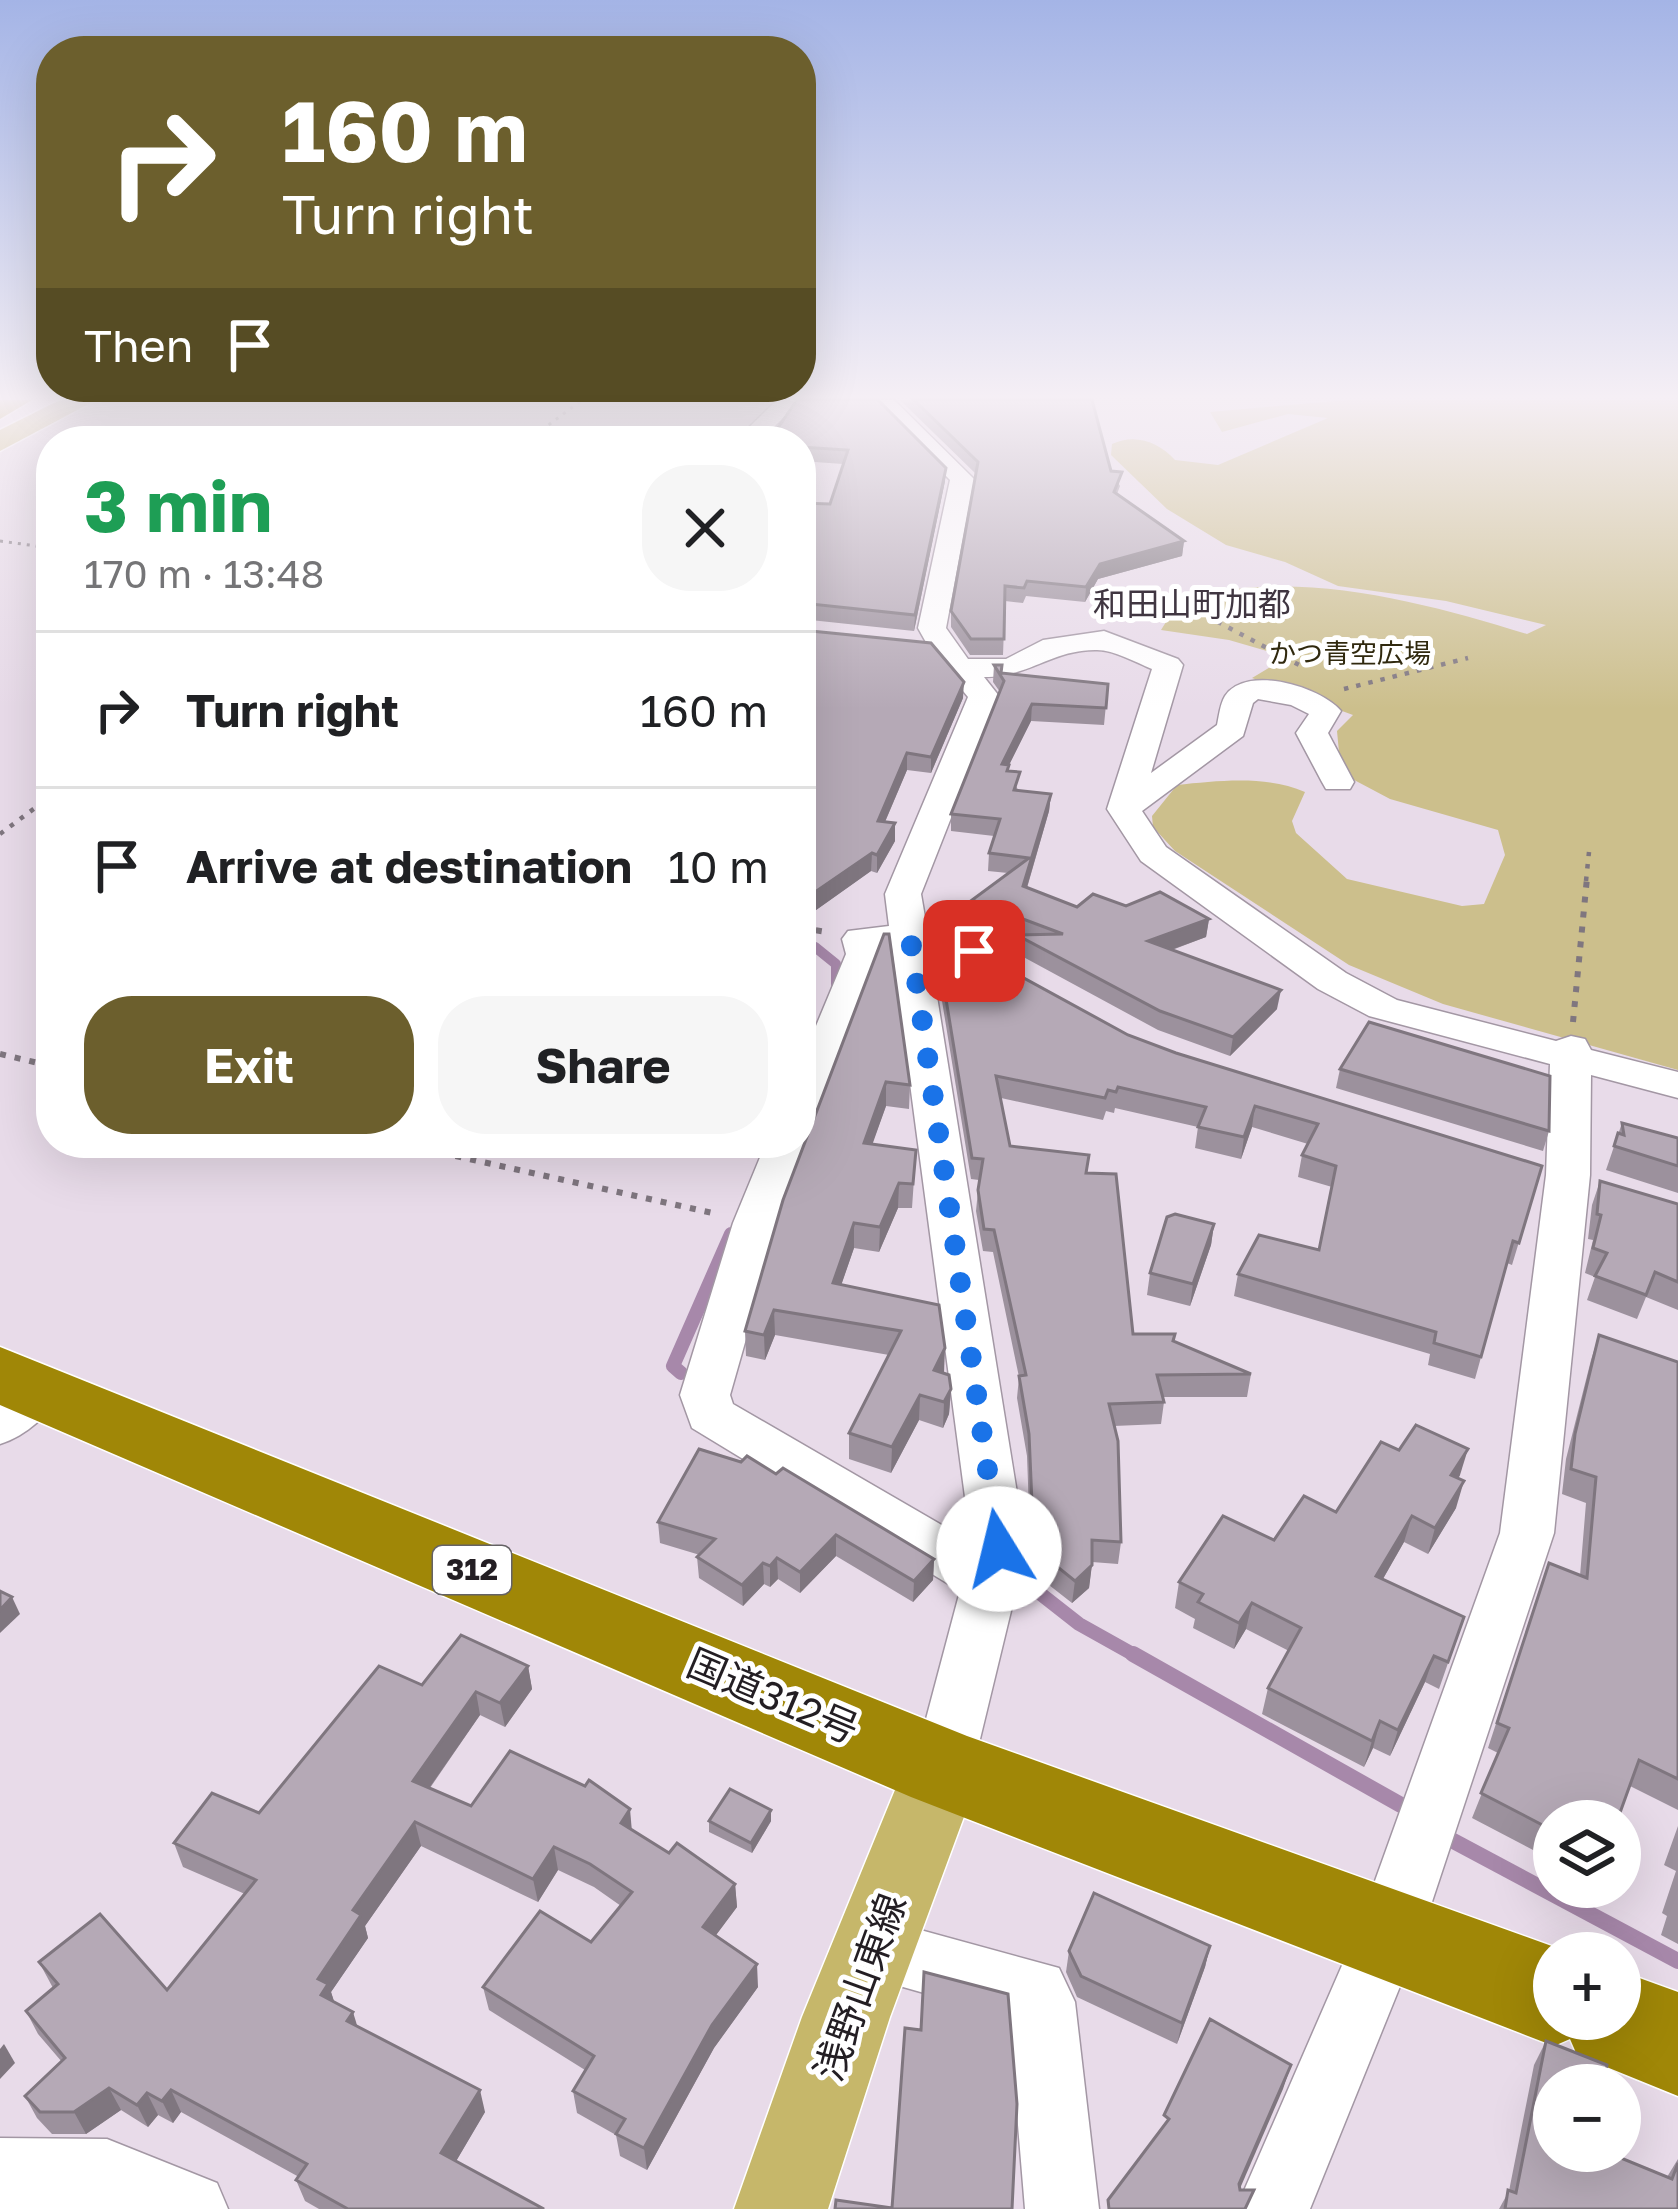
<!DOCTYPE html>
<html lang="en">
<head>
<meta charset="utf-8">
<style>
  :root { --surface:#fff; --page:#f6f6f6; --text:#202124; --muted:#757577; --line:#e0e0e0; --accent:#6c5f2d }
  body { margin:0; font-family:"Golos Text","Noto Sans JP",sans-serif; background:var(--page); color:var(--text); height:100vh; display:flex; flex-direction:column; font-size:45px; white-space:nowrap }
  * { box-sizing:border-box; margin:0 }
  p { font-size:39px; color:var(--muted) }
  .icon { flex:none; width:66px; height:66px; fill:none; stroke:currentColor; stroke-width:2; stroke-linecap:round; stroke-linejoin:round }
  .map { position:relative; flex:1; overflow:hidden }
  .side { position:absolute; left:36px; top:426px; width:780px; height:732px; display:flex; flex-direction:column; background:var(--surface); border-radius:48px; box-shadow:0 12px 48px #0002 }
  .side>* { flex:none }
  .guide { position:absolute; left:36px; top:36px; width:780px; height:366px; border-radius:48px; box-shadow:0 12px 48px #0002; background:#6c5f2d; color:#fff; overflow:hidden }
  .tools { position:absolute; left:1533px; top:1800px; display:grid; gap:24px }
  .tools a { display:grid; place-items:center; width:108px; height:108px; border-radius:50%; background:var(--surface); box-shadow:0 12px 48px #0002; font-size:60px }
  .pin { position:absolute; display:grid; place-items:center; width:102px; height:102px; color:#fff; margin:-51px; border-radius:24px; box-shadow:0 6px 18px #0006 }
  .me { position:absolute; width:132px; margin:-66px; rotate:351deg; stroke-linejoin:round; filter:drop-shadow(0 0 9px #0008) }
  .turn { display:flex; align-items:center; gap:42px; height:252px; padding:0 48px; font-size:54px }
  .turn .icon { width:156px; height:156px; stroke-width:2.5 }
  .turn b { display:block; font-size:84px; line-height:102px }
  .then { display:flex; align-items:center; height:114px; padding:0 48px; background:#0003; gap:24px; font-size:45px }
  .round { display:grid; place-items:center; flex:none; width:126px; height:126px; border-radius:48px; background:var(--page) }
  .head { display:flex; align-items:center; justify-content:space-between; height:204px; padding:0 48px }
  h1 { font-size:72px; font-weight:700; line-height:90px; color:#1e9e55 }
  .primary-button { display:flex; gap:24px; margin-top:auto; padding:24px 48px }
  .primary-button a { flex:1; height:138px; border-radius:48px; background:var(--accent); color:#fff; font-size:48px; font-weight:700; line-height:138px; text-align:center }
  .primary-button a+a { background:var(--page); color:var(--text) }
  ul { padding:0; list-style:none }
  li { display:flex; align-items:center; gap:36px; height:156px; padding:0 48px; border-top:3px solid var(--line) }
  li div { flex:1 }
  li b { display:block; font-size:45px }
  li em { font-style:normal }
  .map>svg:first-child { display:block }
</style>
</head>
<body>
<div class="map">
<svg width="1678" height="2209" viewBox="0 0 1678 2209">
  <rect width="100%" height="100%" fill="#e8dbe9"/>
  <path fill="#ccbf8c" d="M1347 400H1678V1070L1443 1004 1349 965 1175 851 1153 827 1152 816 1177 785C1218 781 1266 775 1305 792L1292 821 1296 833 1347 879 1462 906 1484 904 1505 855 1498 830 1390 799 1341 773 1337 731 1353 715 1252 678 1287 657 1229 640 1161 630 1179 601C1290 566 1420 601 1527 634L1546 625 1446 601 1338 586 1285 562 1226 545 1167 509 1111 455 1112 444C1135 433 1159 442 1175 460L1218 465 1328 418 1288 414 1222 432 1210 412Z"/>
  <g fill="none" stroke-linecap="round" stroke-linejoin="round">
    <path stroke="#a788aa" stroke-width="10" d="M801 944 815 947 836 964V984"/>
    <g stroke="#a788aa" stroke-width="14">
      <path d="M681 1373 673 1366 731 1234"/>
      <path d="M1019 1577 1079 1624 1138 1657"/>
    </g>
    <g stroke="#a788aa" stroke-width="16">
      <path d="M1133 1654 1401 1805"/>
      <path d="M1444 1836 1678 1961"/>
    </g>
    <defs>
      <g id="minor">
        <path d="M777 400H801L760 441H735Z"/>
        <path d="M871 400H894L974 479 946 628 968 659H1006L1043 640 1104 631 1178 659 1183 665 1151 773 1217 725C1219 716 1220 704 1225 696 1246 664 1321 687 1341 711L1328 733 1354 782 1350 789H1326L1322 782 1296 733 1309 714 1291 705 1258 699 1253 703 1243 736 1142 811 1166 847 1346 973 1397 1000 1556 1041 1571 1036 1585 1039 1591 1050 1678 1072V1098L1591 1075 1590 1175 1554 1533 1422 1932 1310 2209H1236L1357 1931 1500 1533 1546 1175 1550 1064 1369 1016 1318 989 1141 861 1107 809 1152 669C1135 662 1114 650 1097 650 1053 649 1030 677 984 677L999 696 921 894 927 929 950 935 956 943 950 951 930 953 1026 1549 973 1768 965 1787 943 1795 921 1787 913 1768 960 1591 692 1428 680 1395 733 1223 766 1143H801L803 1133 810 1143 779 1223 730 1395 733 1404 971 1542 892 948 882 949 822 1112 816 1121 801 1125V1062L846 954 842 939 848 931 889 926 885 894 968 697 932 653 918 628 950 480Z"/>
        <path d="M40 1371 58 1376 65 1389C51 1413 26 1436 0 1444V1396L22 1376Z"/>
        <path d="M873 1917 1059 1968 1075 2002 1099 2209H1025L1009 2017 850 1972 840 1949 850 1926Z"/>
        <path d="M0 2138 107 2139 217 2183 228 2209H0Z"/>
      </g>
      <g id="major">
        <path d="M60 400H96L0 451V430Z"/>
        <path d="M943 1733 971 1743 982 1768 890 2017 828 2209H734L802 2017 904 1768 915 1743Z"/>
      </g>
      <g id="highway">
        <path d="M0 400H32L0 419Z"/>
        <path d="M0 1347 967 1736 1571 1953H1554V2019H1620V1971L1678 1992V2096L1577 2055 1570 2039 1554 2046 911 1797 0 1405Z"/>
      </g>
    </defs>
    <use href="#minor" stroke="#a397a4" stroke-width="3"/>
    <use href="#major" stroke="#fff" stroke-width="3"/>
    <use href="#highway" stroke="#fff" stroke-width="3"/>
    <g stroke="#7f767f" stroke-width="3" stroke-dasharray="3 6" stroke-linecap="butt">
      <path d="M527 441 582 400"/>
      <path d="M0 541 51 548"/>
      <path d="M1235 612 1244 607"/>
    </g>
    <g stroke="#7f767f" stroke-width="4.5" stroke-dasharray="4.5 8" stroke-linecap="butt">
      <path d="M1240 609 1218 622 1301 666"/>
      <path d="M1344 689 1468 658"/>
      <path d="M0 834 51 796"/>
      <path d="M1586 881 1589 852"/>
    </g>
    <g stroke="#7f767f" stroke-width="6" stroke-dasharray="6 9" stroke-linecap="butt">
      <path d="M801 928 827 932"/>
      <path d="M1573 1022 1587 878"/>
      <path d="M0 1054 51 1066"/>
      <path d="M397 1143 717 1214"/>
    </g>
    <use href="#minor" fill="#fff" fill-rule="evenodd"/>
    <use href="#major" fill="#c6b76a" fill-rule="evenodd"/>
    <use href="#highway" fill="#a08707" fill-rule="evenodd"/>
  </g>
  <g fill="#9c919d">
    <path d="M797 400 945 481 914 631 801 619V503L830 504 843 464 801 461Z"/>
    <path d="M900 400H1092L1111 471 1120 486 1117 494 1184 541 1182 556 1098 579 1085 602 1026 596 1023 603 1005 601 1003 655H970L951 627V611L976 474Z"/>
    <path d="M801 630 963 698 931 773 907 770 885 822 895 823V841L877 873 871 871 802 920Z"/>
    <path d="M994 665 1001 673 1108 684 1104 725 1031 721 1009 765V771L1018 790 1051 794 1049 811 1027 888 1077 907 1126 906 1209 919 1206 937 1172 950 1277 1009 1230 1056 1158 1030 1016 953 1017 935 971 918 972 900 1008 873 988 871 989 853 994 836 951 831V814L1000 692 993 682Z"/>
    <path d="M884 934 910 1085 909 1109 886 1106 872 1144 916 1150 912 1208H898L879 1252 854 1248 841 1285 939 1305 944 1373 951 1389 949 1414 943 1428 919 1420 891 1473 849 1459V1433L889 1355 775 1335 765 1360 746 1356 745 1331Z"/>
    <path d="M936 938 1128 1035 1176 1053 1542 1166 1512 1265 1507 1263 1475 1379 1428 1365 1430 1354 1234 1296 1238 1274 1319 1250 1332 1187 1298 1177 1302 1155 1308 1144 1252 1127 1241 1159 1195 1148 1198 1127 1115 1108 1114 1113 1106 1111 1103 1120 1001 1098 1010 1146 1087 1173 1133 1334H1175L1174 1341 1251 1374 1247 1397H1163L1164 1402 1161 1424 1114 1426 1121 1542 1118 1564 1092 1562 1089 1588 1072 1603 1026 1567 1030 1537 1027 1456 1017 1398 1019 1377 993 1252 983 1251 976 1211 979 1180 971 1179 935 958Z"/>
    <path d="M1340 1069 1549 1131 1543 1151 1336 1088Z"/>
    <path d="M1622 1123 1678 1138V1193L1606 1170Z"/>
    <path d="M1600 1181 1678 1204V1310L1646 1297 1637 1319 1587 1300 1595 1277 1585 1273 1593 1240 1588 1239 1592 1205Z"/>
    <path d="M1214 1224 1211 1245 1190 1306 1147 1295 1150 1273Z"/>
    <path d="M1599 1335 1678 1362V1810L1630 1786 1554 1821V1861L1472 1818 1498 1753 1488 1748 1540 1589 1580 1576 1586 1503 1562 1494 1566 1459 1591 1360Z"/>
    <path d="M1399 1450 1460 1475 1458 1479 1456 1508 1428 1554 1404 1542 1383 1579 1464 1617 1439 1689 1425 1682 1390 1756 1373 1748 1364 1767 1262 1714 1268 1688 1289 1651 1246 1629 1234 1649 1193 1628 1195 1619 1175 1608 1179 1582 1336 1512Z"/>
    <path d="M776 1474 934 1559 933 1580 913 1602 836 1556 800 1593 778 1579 770 1587 764 1584 743 1606 699 1578 697 1557 700 1555 660 1543 658 1522Z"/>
    <path d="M528 1666 532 1689 505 1727 480 1715 430 1788 471 1806 632 1830 669 1853 735 1884 737 1907 715 1936 758 1987 714 2048 647 2170 620 2156 616 2135 577 2113 573 2091 585 2070 489 2010 483 1987 591 1942 621 1906 594 1887 558 1870 538 1902 421 1846 365 1926 368 1938 331 1992 334 2002 358 2027 485 2112 456 2161 544 2209H319L305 2201 296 2180 299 2177 181 2112 173 2123 158 2115 148 2127 121 2110 86 2134H52L37 2118 25 2096 62 2062 38 2034 26 2011 53 1988 39 1962 167 1990 245 1894 183 1867 174 1843 259 1813 422 1685Z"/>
    <path d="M771 1810V1821L752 1853 709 1832V1821Z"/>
    <path d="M1678 1826V1944L1661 1935 1667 1916 1662 1913 1676 1871 1664 1865Z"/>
    <path d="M1210 1946 1205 1967 1177 2044 1077 1997 1066 1972 1069 1951Z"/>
    <path d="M1546 2041 1554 2151 1667 2177 1678 2159V2209H1499L1509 2191 1534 2065Z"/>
  </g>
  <g fill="#7f767f">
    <path d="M946 468 945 481 914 631 915 615Z"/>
    <path d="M1184 541 1182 556 1098 579 1085 602 1086 587 1100 564Z"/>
    <path d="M964 682 963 698 931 773V757Z"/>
    <path d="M1032 704 1031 721 1001 781 1002 764Z"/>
    <path d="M907 753V770L878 838V821Z"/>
    <path d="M1051 794 1049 811 1022 904 1023 886Z"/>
    <path d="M895 823V841L877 873V855Z"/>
    <path d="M872 853 871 871 802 920V901Z"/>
    <path d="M1209 919 1206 937 1146 959 1148 941Z"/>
    <path d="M1281 990 1277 1009 1230 1056 1233 1037Z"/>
    <path d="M886 1082V1106L864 1168V1143Z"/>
    <path d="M1255 1106 1252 1127 1241 1159 1244 1137Z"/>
    <path d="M899 1183 898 1208 879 1252 880 1227Z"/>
    <path d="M854 1223V1248L833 1309V1283Z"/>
    <path d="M1214 1224 1211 1245 1190 1306 1193 1284Z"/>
    <path d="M774 1310 775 1335 765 1360 764 1335Z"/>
    <path d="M945 1348 944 1373 934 1370Z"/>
    <path d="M951 1389 949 1414 943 1428 944 1402Z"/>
    <path d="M920 1395 919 1420 891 1473 892 1447Z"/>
    <path d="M1468 1449 1460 1475 1443 1502 1451 1475Z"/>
    <path d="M1464 1481 1456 1508 1428 1554 1435 1528Z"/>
    <path d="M1412 1516 1404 1542 1369 1603 1376 1576Z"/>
    <path d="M836 1535V1556L800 1593V1572Z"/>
    <path d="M777 1558 778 1579 770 1587V1566Z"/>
    <path d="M934 1559 933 1580 913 1602 914 1581Z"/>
    <path d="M763 1563 764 1584 743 1606 742 1585Z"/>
    <path d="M1092 1565 1089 1588 1072 1603 1075 1581Z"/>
    <path d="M12 1597 20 1614 0 1633V1610Z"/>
    <path d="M1252 1603 1246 1629 1234 1649 1239 1623Z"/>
    <path d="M1434 1656 1425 1682 1390 1756 1398 1730Z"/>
    <path d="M528 1666 532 1689 505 1727 500 1703Z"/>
    <path d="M476 1692 480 1715 418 1804 413 1781Z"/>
    <path d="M1380 1721 1373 1748 1364 1767 1372 1741Z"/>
    <path d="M630 1809 632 1832 621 1823Z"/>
    <path d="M771 1810V1821L752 1853 751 1843Z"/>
    <path d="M415 1822 421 1846 365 1926 368 1938 331 1992 336 2007 321 1995 318 1979 353 1910Z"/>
    <path d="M554 1847 558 1870 538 1902 533 1879Z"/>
    <path d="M735 1884 737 1907 705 1950 703 1927Z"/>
    <path d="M1210 1946 1205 1967 1177 2044 1182 2023Z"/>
    <path d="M757 1964 758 1987 714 2048 647 2170 644 2148 712 2025Z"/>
    <path d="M353 2012 360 2035 347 2021Z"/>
    <path d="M4 2044 15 2063 0 2079V2049Z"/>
    <path d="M1291 2065 1283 2089 1232 2207 1239 2184Z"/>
    <path d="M109 2088 121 2110 86 2134 74 2112Z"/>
    <path d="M171 2090 181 2112 173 2123 162 2101Z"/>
    <path d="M480 2090 485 2112 448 2175 441 2153Z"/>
    <path d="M147 2093 158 2115 148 2127 137 2105Z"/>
  </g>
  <g fill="#b5a9b6" stroke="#7f767f" stroke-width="3">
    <path d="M797 400H878L946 468 915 615 801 603V503L830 504 848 450 801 447V441H769Z"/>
    <path d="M914 400H1092L1111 471 1122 472 1114 492 1184 541 1100 564 1086 587 1027 581 1024 588 1005 586 1004 639H971L951 611 978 462Z"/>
    <path d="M801 630 931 643 964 682 931 757 907 753 878 821 895 823 877 855 872 853 802 901Z"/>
    <path d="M994 665H1002L1001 673 1108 684 1106 708 1032 704 1002 764 1009 765 1007 771 1020 772 1014 790 1051 794 1023 886 1077 907 1093 894 1126 906 1160 892 1209 919 1148 941 1281 990 1233 1037 1160 1011 1017 935 1063 934 972 900 1029 858 989 853 1000 819 951 814 1004 681Z"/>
    <path d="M884 934H889L910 1085 886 1082 864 1143 916 1150 913 1184 899 1183 880 1227 854 1223 833 1283 939 1305 945 1348 934 1370 949 1375 951 1389 944 1402 920 1395 892 1447 849 1433 901 1331 774 1310 764 1335 745 1331 783 1200Z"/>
    <path d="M936 938 960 943 1128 1035 1176 1053 1542 1166 1519 1243 1513 1241 1481 1357 1434 1343 1436 1332 1238 1274 1259 1235 1319 1250 1336 1166 1302 1155 1318 1124 1255 1106 1244 1137 1198 1127 1206 1107 1118 1087 1116 1092 1108 1090 1105 1098 996 1076 1010 1146 1089 1155 1086 1173 1116 1174 1133 1334H1175L1173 1341 1251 1374 1157 1375 1164 1402 1109 1404 1118 1441 1121 1542 1092 1540V1565L1075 1581 1029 1544 1033 1526 1029 1434 1019 1376 1026 1375 994 1230 984 1229 978 1190 983 1159 972 1158Z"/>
    <path d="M1369 1022 1550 1076 1549 1131 1340 1069Z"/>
    <path d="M1622 1123 1678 1138V1166L1614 1146 1618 1133 1624 1135Z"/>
    <path d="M1600 1181 1678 1204V1282L1655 1272 1646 1295 1595 1276 1607 1253 1593 1248 1601 1215 1597 1214Z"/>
    <path d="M1175 1214 1214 1224 1193 1284 1150 1273 1167 1217Z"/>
    <path d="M1599 1335 1678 1362V1779L1639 1760 1617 1821H1554V1831L1481 1793 1509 1728 1497 1723 1549 1563 1587 1578 1596 1477 1571 1469 1575 1434Z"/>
    <path d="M1416 1425 1468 1449 1451 1475 1464 1481 1435 1528 1412 1516 1376 1576 1464 1617 1448 1662 1434 1656 1398 1730 1380 1721 1372 1741 1268 1688 1301 1628 1252 1603 1239 1623 1198 1602 1203 1594 1179 1582 1223 1516 1274 1540 1304 1496 1336 1512 1381 1442 1399 1450Z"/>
    <path d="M699 1449 741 1462 747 1456 776 1474 783 1468 934 1559 914 1581 836 1535 800 1572 777 1558 770 1566 763 1563 742 1585 697 1557 715 1539 658 1522Z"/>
    <path d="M0 1591 12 1597 0 1610Z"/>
    <path d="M461 1635 528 1666 500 1703 476 1692 413 1781 471 1806 510 1751 585 1786 589 1780 630 1809 621 1823 669 1853 677 1843 735 1884 703 1927 757 1964 712 2025 644 2148 616 2134 625 2119 573 2091 594 2056 483 1987 540 1911 591 1942 632 1892 590 1864 554 1847 533 1879 415 1822 353 1910 361 1915 318 1979 328 1984 321 1995 353 2012 347 2021 480 2090 441 2153 544 2209H348L296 2180 307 2164 171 2090 162 2101 147 2093 137 2105 109 2088 74 2112H40L25 2096 65 2058 26 2011 58 1984 39 1962 100 1914 167 1990 256 1880 174 1843 212 1793 259 1813 379 1666 422 1685Z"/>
    <path d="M730 1789 771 1810 751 1843 709 1821Z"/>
    <path d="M1094 1893 1210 1946 1182 2023 1081 1976 1069 1951Z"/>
    <path d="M924 1972 1008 1994 1017 2104 1012 2209H835L836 2200 892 2208 905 2028 921 2030Z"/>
    <path d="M1210 2019 1291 2065 1239 2184 1240 2190H1254L1245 2209H1109L1108 2200 1169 2119 1164 2115Z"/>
    <path d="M1546 2041 1607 2065 1604 2085H1554V2151H1604L1672 2179 1678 2163V2209H1505L1508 2190 1516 2193Z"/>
  </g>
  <linearGradient id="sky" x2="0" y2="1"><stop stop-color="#a4b4e6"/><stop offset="0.56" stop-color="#f5eff5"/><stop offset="1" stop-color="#f5eff5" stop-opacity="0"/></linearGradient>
  <rect width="1678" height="709" fill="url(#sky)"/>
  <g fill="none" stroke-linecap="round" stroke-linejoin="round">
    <path stroke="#1a73e8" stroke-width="21" stroke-dasharray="0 37.8" d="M974 951 910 936 999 1549"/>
  </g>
  <g text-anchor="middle" stroke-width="10" stroke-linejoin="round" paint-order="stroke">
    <g font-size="27" fill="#30290e" stroke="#fff">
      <text x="1350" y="663">かつ青空広場</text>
    </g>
    <rect fill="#fff" stroke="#656265" stroke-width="3" x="433" y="1546" width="78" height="48" rx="9"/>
    <g font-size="30" font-weight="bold" fill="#231e23">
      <text x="472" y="1580">312</text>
    </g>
    <g font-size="33" fill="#403641" stroke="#fff">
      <text x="1192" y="616">和田山町加都</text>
    </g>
    <g font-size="39" fill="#231e23" stroke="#fff">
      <text transform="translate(773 1696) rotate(23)" y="14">国道312号</text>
      <text transform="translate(860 1987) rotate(-70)" y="14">浅野山東線</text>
    </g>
  </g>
</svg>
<div class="tools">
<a><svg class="icon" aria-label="layers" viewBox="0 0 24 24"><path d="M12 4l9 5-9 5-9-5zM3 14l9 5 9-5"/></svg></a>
<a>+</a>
<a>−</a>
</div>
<div class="pin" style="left:974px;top:951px;background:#d93025"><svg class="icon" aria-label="arrive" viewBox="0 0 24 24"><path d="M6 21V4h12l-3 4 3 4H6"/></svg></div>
<svg class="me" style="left:999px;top:1549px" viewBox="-20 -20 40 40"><circle r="19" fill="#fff"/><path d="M0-13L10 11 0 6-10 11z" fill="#1a73e8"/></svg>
<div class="guide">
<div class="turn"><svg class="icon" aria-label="right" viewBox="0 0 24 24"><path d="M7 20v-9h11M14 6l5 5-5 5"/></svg><div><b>160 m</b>Turn right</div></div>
<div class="then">Then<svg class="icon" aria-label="arrive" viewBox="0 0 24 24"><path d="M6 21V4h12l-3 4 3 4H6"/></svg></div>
</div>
<section class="side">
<div class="head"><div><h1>3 min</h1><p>170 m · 13:48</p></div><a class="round"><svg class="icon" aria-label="close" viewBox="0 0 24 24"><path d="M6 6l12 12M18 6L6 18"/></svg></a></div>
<ul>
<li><svg class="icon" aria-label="right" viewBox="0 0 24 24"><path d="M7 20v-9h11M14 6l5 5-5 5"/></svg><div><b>Turn right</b></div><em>160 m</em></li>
<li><svg class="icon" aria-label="arrive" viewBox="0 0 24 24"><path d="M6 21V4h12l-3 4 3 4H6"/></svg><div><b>Arrive at destination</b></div><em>10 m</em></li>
</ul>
<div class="primary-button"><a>Exit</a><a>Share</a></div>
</section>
</div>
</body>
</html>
